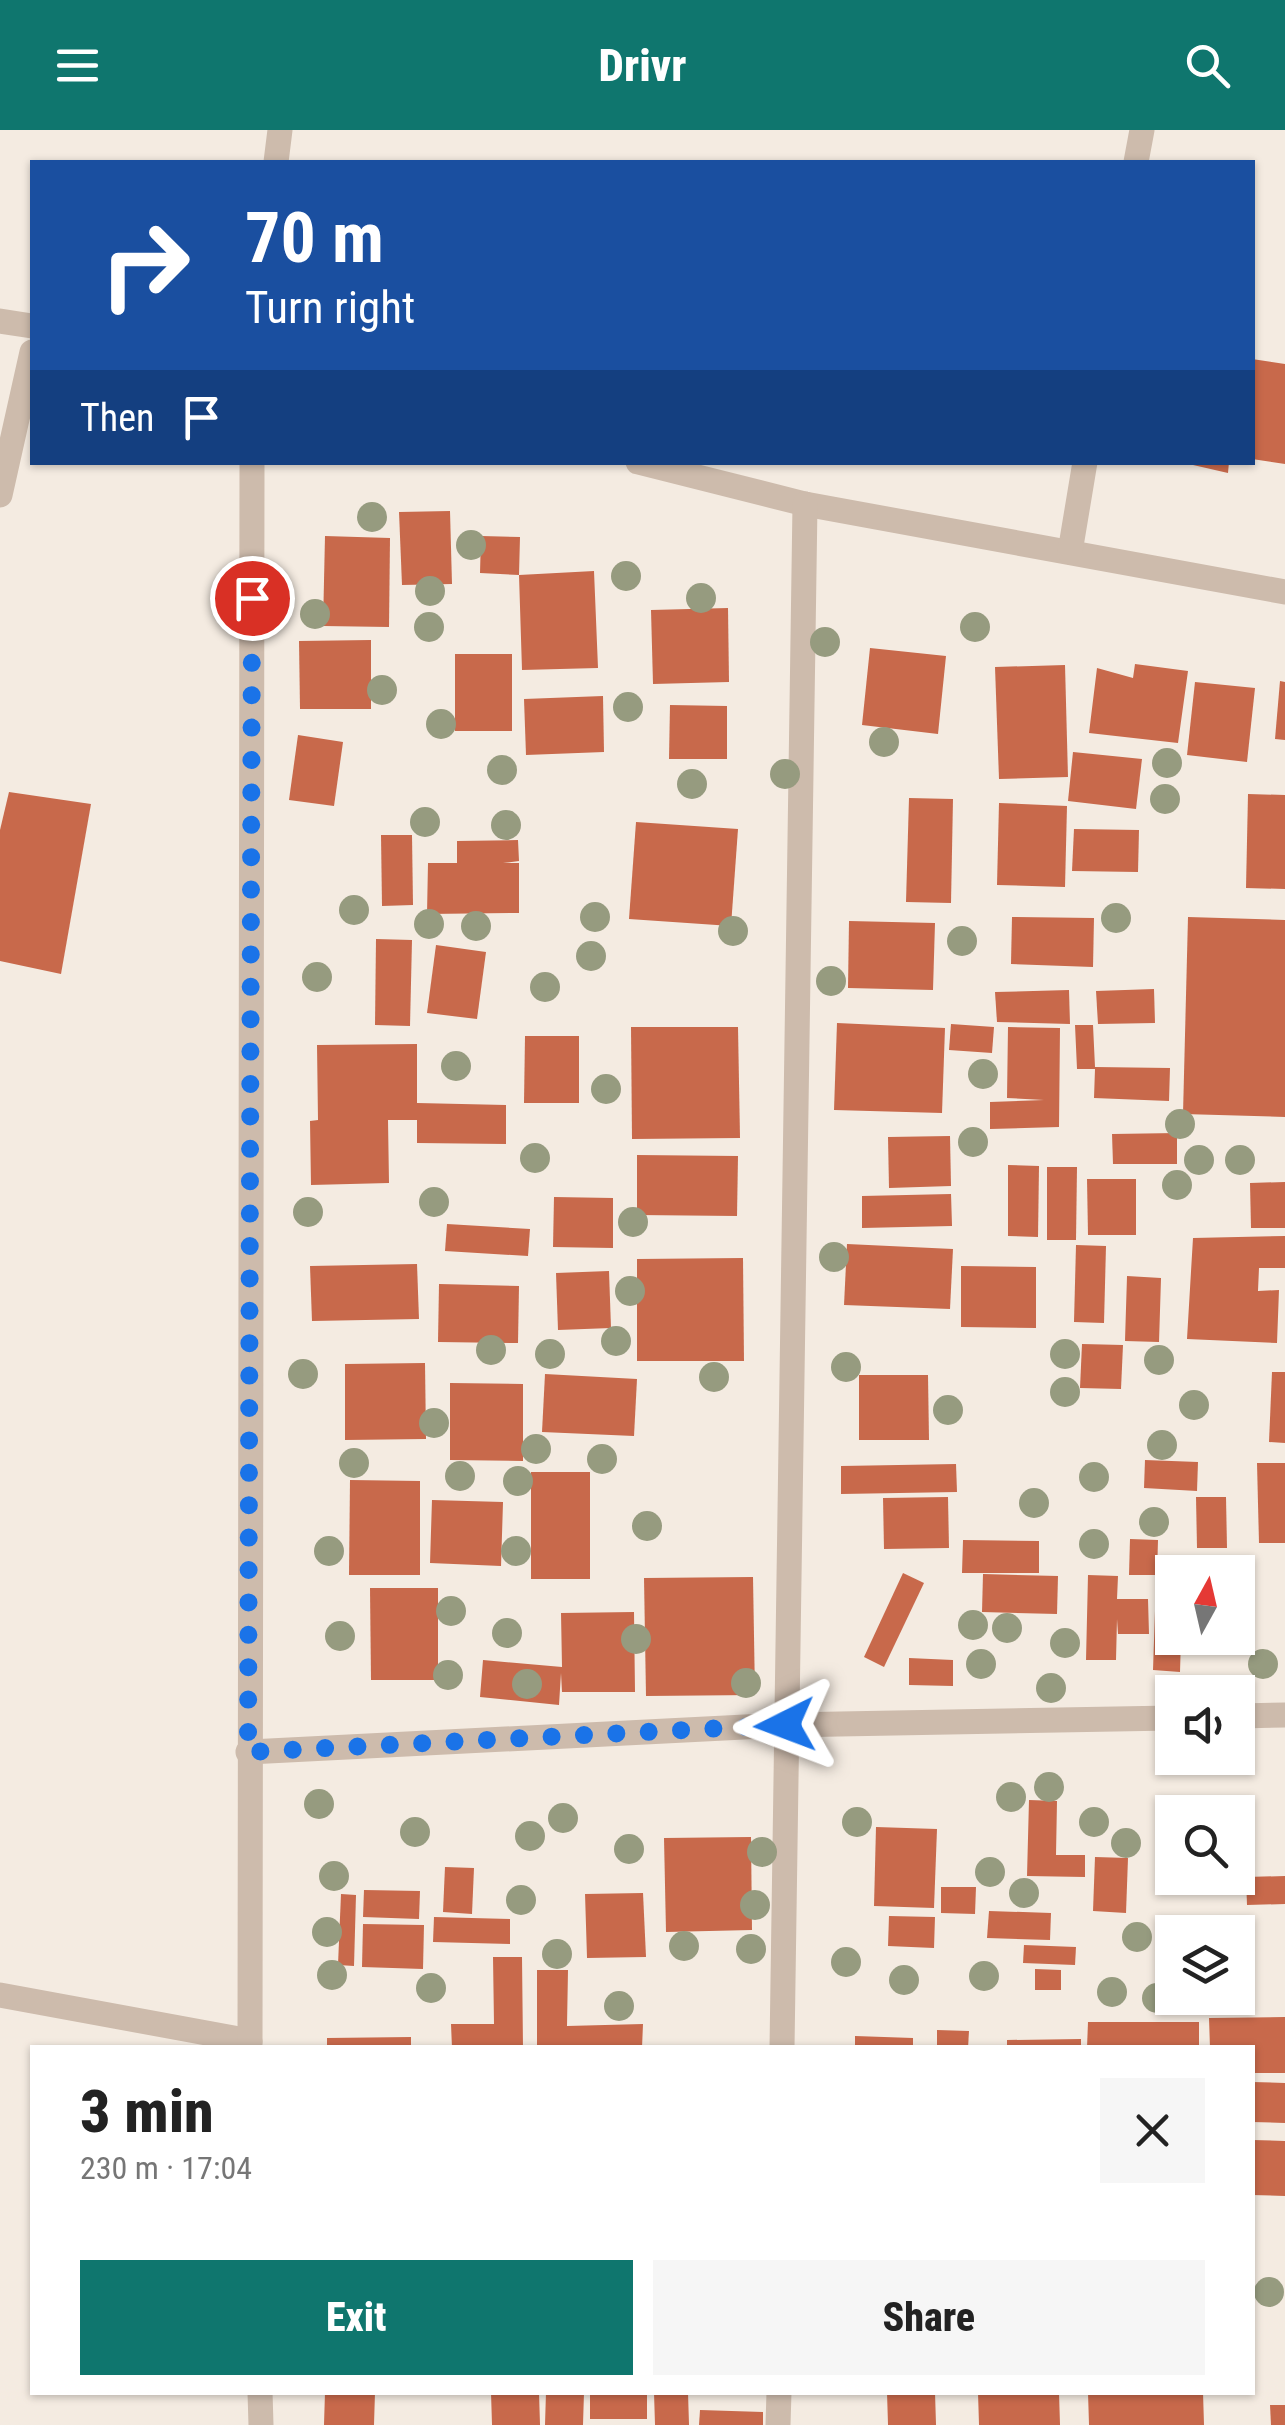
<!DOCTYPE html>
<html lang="en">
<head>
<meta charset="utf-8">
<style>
  :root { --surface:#fff; --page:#f6f6f6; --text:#222; --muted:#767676; --accent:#0f766e }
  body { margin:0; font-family:"Roboto Condensed",sans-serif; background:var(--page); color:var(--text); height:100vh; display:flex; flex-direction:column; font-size:38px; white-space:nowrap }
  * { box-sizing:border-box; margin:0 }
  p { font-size:32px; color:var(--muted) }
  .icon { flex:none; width:55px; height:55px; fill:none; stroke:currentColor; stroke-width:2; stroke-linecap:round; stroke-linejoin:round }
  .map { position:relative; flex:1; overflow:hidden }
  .sheet { position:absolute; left:30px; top:1915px; width:1225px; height:350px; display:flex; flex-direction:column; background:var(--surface); border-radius:0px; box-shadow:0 2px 8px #0004 }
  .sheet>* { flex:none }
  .hud { position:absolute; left:30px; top:30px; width:1225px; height:305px; border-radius:0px; box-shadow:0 2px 8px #0004; background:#1a4fa0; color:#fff; overflow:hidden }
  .needle { width:65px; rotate:8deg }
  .tools { position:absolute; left:1155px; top:1425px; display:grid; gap:20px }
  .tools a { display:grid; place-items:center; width:100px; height:100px; border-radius:0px; background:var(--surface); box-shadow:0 2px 8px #0004; font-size:50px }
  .pin { position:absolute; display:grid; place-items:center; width:85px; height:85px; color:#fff; margin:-42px; border:5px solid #fff; border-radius:50%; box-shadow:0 2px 10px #0007 }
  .me { position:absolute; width:110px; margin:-55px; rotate:267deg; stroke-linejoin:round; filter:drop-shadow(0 0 8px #0008) }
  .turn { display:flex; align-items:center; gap:35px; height:210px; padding:0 50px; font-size:45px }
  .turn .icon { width:130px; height:130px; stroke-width:2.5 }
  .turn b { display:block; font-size:70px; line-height:85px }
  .then { display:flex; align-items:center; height:95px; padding:0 50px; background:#0003; gap:20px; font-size:38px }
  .round { display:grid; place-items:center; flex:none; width:105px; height:105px; border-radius:0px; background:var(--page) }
  .summary { display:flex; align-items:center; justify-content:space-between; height:170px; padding:0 50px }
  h1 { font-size:60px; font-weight:800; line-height:75px }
  .button { display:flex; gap:20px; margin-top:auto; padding:20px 50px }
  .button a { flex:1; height:115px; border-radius:0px; background:var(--accent); color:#fff; font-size:40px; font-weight:800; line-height:115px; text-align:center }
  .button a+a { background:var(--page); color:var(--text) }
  header { display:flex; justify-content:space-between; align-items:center; height:130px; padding:0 50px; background:var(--accent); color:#fff; font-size:45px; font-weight:800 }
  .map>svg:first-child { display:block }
</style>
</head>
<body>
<header><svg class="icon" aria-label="menu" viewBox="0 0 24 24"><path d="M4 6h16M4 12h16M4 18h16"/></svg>Drivr<svg class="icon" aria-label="search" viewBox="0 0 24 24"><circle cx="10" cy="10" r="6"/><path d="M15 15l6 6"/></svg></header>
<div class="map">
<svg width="1285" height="2295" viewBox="0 0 1285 2295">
  <rect width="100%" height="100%" fill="#f4ebe1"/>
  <g fill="#c8694b">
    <path d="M1252 229 1285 234V334L1252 329Z"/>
    <path d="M1180 332H1229L1228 343Z"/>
    <path d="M450 381 452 454 402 455 399 382Z"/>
    <path d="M325 406 390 408 389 497 323 496Z"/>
    <path d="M481 406 520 407 519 445 594 441 598 538 522 540 519 445 480 443Z"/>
    <path d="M728 478 729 552 653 554 651 480Z"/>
    <path d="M371 510V579H300L299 511Z"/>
    <path d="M870 518 946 526 938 604 862 595Z"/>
    <rect x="455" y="524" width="57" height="77"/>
    <path d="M1135 534 1188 541 1178 613 1089 603 1097 538 1133 548Z"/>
    <path d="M1065 535 1068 647 999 649 995 537Z"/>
    <path d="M1280 551 1285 552V610L1275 609Z"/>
    <path d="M1195 552 1255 558 1247 632 1187 625Z"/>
    <path d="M603 566 604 622 526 625 524 569Z"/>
    <path d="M670 575 727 576V629H669Z"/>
    <path d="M298 605 343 612 334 676 289 670Z"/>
    <path d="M1073 622 1142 629 1136 679 1068 671Z"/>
    <path d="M9 662 91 674 61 844 0 831V700Z"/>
    <path d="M1248 664 1285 665V759L1246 758Z"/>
    <path d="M909 668 953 669 951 773 906 772Z"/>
    <path d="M999 673 1067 676 1065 757 997 755Z"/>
    <path d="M636 692 738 699 731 796 629 789Z"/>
    <path d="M1074 699 1139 700 1138 742 1072 741Z"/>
    <path d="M381 705H412L413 775 382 776Z"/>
    <path d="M518 710 519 731 503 733H519V783L427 784 428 733H457V711Z"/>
    <path d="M1012 787 1094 788 1093 837 1011 834Z"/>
    <path d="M1188 787 1285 790V987L1183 984Z"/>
    <path d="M849 791 935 793 933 860 848 858Z"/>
    <path d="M376 809 412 810 410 896 375 895Z"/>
    <path d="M436 815 486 822 477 889 427 883Z"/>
    <path d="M1154 859 1155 893 1098 894 1096 861Z"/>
    <path d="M1069 860 1070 894 997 892 995 862Z"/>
    <path d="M837 893 945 898 942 983 834 980Z"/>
    <path d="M951 894 994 897 992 923 949 920Z"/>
    <path d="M1075 895H1093L1095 937 1170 938 1169 971 1094 968 1095 939H1077Z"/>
    <path d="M631 897H738L740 1008 632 1009Z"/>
    <path d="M1008 897 1060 898 1059 997 990 999V972L1044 970 1007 968Z"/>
    <path d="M525 906H579V973H524Z"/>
    <path d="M417 914V973L506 975V1014L417 1013V990H388L389 1053 311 1055 310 991 318 990 317 915Z"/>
    <path d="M1177 1003V1034H1113L1112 1004Z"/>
    <path d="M950 1006 951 1056 889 1058 888 1007Z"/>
    <path d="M637 1025 738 1026 737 1086 637 1085Z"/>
    <path d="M1008 1035 1039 1036 1038 1107 1008 1106Z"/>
    <path d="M1047 1037H1077L1076 1110H1047Z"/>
    <path d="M1087 1049H1136V1105H1088Z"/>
    <path d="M1285 1052V1098H1251L1250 1053Z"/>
    <path d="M951 1064 952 1096 862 1098V1066Z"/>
    <path d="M554 1067 613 1068V1118L553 1117Z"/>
    <path d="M447 1094 530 1099 528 1126 445 1121Z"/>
    <path d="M1285 1106V1138H1259L1258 1161 1279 1160 1277 1213 1187 1209 1193 1108Z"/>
    <path d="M847 1114 953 1119 950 1179 844 1175Z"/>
    <path d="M1076 1115 1106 1116 1104 1193 1074 1192Z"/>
    <path d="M743 1128 744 1231H637V1129Z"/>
    <path d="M417 1134 419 1189 312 1191 310 1136Z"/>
    <path d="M961 1136 1036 1137V1198L961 1197Z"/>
    <path d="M609 1141 611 1198 558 1200 556 1143Z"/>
    <path d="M1127 1146 1161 1148 1159 1212 1125 1211Z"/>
    <path d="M439 1154 519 1156 518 1213 438 1212Z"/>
    <path d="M1082 1214 1123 1215 1121 1259 1080 1258Z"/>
    <path d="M425 1233 426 1309 345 1310V1234Z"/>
    <path d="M1272 1242H1285V1313L1269 1312Z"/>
    <path d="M545 1244 637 1249 634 1306 542 1302Z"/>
    <path d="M859 1245H928L929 1310H859Z"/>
    <path d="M450 1253 523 1254V1331L450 1330Z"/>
    <path d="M1145 1330 1198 1332 1197 1361 1144 1358Z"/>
    <path d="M1257 1333H1285V1413H1259Z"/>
    <path d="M956 1334 957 1362 841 1364V1336Z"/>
    <rect x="531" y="1342" width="59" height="107"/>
    <path d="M350 1350 420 1351V1445H349Z"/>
    <path d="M948 1367 949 1418 884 1419 883 1368Z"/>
    <path d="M1196 1367H1226L1227 1418H1197Z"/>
    <path d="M432 1370 503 1372 501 1436 430 1433Z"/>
    <path d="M1130 1409 1158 1410 1157 1445H1129Z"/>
    <path d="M963 1410 1039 1411V1443H962Z"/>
    <path d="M1181 1426 1201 1427V1442H1181Z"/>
    <path d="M903 1443 924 1453 884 1537 864 1527Z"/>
    <path d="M983 1444 1058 1446 1057 1484 982 1482Z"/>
    <path d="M1088 1445 1118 1446 1117 1469H1148L1149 1504H1118L1117 1489 1116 1530H1086Z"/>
    <path d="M753 1447 755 1565 646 1566 644 1448Z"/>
    <path d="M370 1458H438V1550H371Z"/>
    <path d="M1155 1481 1172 1482V1508H1181L1180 1542 1153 1540Z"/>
    <path d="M634 1482 635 1562H562L561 1543 559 1575 480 1567 483 1530 562 1537 561 1483Z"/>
    <path d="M909 1528 953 1530V1556L909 1555Z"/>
    <path d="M1201 1665H1243L1245 1742H1238V1682H1201Z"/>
    <path d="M1029 1670 1057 1671 1056 1725H1085V1747L1027 1746Z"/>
    <path d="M876 1697 937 1699 934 1778 874 1776Z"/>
    <path d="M751 1707 752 1800 666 1802 664 1708Z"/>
    <path d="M1095 1727 1128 1728 1126 1783 1093 1781Z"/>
    <path d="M445 1737 474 1738 472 1784 443 1782Z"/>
    <path d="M1285 1746V1774L1247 1775 1246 1747Z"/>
    <path d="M941 1757H976L975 1784 941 1783Z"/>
    <path d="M364 1760 420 1761 419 1789 363 1787Z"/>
    <path d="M643 1763 646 1827 587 1828 585 1764Z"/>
    <path d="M341 1764 356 1765 354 1836 338 1835Z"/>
    <path d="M989 1781 1051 1783 1050 1810 987 1808Z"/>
    <path d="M889 1786 935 1787 934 1818 888 1816Z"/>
    <path d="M434 1787 510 1789V1814L433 1812Z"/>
    <path d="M363 1794 424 1795 423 1839 362 1837Z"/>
    <path d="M1024 1815 1076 1817 1075 1835 1023 1833Z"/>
    <path d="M493 1827H522L523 1918H452L451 1894H494Z"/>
    <path d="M1035 1839 1061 1840V1860H1035Z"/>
    <path d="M537 1840H568L567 1896 643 1894 642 1918H537Z"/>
    <path d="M1285 1887V1943H1252V1918H1210L1209 1888Z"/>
    <path d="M1088 1892H1199V1918H1087Z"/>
    <path d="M937 1900 969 1901 968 1918H937Z"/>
    <path d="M855 1906 913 1908V1918H855Z"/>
    <path d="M411 1907V1918H327V1908Z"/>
    <path d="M1081 1909V1918H1007V1910Z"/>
    <path d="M1252 1952 1285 1953V1993L1252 1992Z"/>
    <path d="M1252 2010 1285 2011V2066L1252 2065Z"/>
    <path d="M325 2262H375L374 2295H324Z"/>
    <path d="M491 2262H539L540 2295H492Z"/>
    <path d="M546 2262H584L583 2295H545Z"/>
    <rect x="590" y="2262" width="57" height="27"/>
    <path d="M654 2262H688L689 2295H655Z"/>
    <path d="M887 2262H935L936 2295H888Z"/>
    <path d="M978 2262H1059L1060 2295H979Z"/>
    <path d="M1088 2262H1203L1204 2295H1089Z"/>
    <path d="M1270 2275H1285V2295H1271Z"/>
    <path d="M700 2280 763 2282V2295H699Z"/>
  </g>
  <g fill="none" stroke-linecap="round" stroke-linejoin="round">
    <g stroke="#cdbbac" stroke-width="25">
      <path d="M1136 32 1142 0"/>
      <path d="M0 191 32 196"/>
      <path d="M638 332 805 374 1285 462"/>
      <path d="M0 365 32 222"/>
      <path d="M1070 422 1085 332"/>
      <path d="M1238 1586 1285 1585"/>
      <path d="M248 1622 785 1595 1172 1588"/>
      <path d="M0 1865 250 1911"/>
      <path d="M782 1918 805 374"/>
      <path d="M778 2295 779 2262"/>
    </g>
    <g stroke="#cdbbac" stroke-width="25">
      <path d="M276 32 280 0"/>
      <path d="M250 1918 252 332"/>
      <path d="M260 2262 261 2295"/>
    </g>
  </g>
  <g fill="#969b7f">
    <circle cx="372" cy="387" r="15"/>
    <circle cx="471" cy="415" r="15"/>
    <circle cx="626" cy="446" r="15"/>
    <circle cx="430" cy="461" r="15"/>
    <circle cx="701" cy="468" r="15"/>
    <circle cx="315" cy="484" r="15"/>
    <circle cx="429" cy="497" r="15"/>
    <circle cx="975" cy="497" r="15"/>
    <circle cx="825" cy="512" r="15"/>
    <circle cx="382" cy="560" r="15"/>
    <circle cx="628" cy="577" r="15"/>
    <circle cx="441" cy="594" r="15"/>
    <circle cx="884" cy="612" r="15"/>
    <circle cx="1167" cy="633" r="15"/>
    <circle cx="502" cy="640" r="15"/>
    <circle cx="785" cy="644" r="15"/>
    <circle cx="692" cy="654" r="15"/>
    <circle cx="1165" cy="669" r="15"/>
    <circle cx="425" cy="692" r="15"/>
    <circle cx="506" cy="695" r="15"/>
    <circle cx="354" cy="780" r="15"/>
    <circle cx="595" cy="787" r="15"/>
    <circle cx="1116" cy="788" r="15"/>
    <circle cx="429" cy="794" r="15"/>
    <circle cx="476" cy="796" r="15"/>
    <circle cx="733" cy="801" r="15"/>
    <circle cx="962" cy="811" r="15"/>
    <circle cx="591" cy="826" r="15"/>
    <circle cx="317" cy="847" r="15"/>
    <circle cx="831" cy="851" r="15"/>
    <circle cx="545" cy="857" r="15"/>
    <circle cx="456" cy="936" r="15"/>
    <circle cx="983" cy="944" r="15"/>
    <circle cx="606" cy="959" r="15"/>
    <circle cx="1180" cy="994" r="15"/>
    <circle cx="973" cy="1012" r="15"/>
    <circle cx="535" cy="1028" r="15"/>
    <circle cx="1199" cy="1030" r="15"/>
    <circle cx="1240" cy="1030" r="15"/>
    <circle cx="1177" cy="1055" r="15"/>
    <circle cx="434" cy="1072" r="15"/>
    <circle cx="308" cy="1082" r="15"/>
    <circle cx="633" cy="1092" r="15"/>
    <circle cx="834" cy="1127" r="15"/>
    <circle cx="630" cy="1161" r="15"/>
    <circle cx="616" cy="1211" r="15"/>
    <circle cx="491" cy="1220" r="15"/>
    <circle cx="550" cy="1224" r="15"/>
    <circle cx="1065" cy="1224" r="15"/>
    <circle cx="1159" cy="1230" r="15"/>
    <circle cx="846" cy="1237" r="15"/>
    <circle cx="303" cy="1244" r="15"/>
    <circle cx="714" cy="1247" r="15"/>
    <circle cx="1065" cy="1262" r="15"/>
    <circle cx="1194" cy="1275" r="15"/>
    <circle cx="948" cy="1280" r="15"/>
    <circle cx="434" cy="1293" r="15"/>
    <circle cx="1162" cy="1315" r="15"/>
    <circle cx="536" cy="1319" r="15"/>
    <circle cx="602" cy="1329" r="15"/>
    <circle cx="354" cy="1333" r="15"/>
    <circle cx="460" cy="1346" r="15"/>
    <circle cx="1094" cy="1347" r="15"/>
    <circle cx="518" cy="1351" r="15"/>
    <circle cx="1034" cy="1373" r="15"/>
    <circle cx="1154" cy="1392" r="15"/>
    <circle cx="647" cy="1396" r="15"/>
    <circle cx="1094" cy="1414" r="15"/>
    <circle cx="329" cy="1421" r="15"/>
    <circle cx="516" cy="1421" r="15"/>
    <circle cx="451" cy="1481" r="15"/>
    <circle cx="973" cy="1495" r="15"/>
    <circle cx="1007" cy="1498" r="15"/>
    <circle cx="507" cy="1503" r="15"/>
    <circle cx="340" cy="1506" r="15"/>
    <circle cx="636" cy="1509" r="15"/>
    <circle cx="1065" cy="1513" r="15"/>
    <circle cx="981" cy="1534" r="15"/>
    <circle cx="1263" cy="1534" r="15"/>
    <circle cx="448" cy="1545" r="15"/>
    <circle cx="746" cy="1553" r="15"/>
    <circle cx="527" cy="1554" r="15"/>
    <circle cx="1051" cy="1558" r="15"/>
    <circle cx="1049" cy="1657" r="15"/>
    <circle cx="1011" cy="1667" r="15"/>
    <circle cx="319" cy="1674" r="15"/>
    <circle cx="563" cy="1688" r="15"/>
    <circle cx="857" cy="1692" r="15"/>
    <circle cx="1094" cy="1692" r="15"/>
    <circle cx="415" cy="1702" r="15"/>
    <circle cx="530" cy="1706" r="15"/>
    <circle cx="1126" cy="1713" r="15"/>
    <circle cx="629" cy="1719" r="15"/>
    <circle cx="762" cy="1722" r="15"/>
    <circle cx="990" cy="1742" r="15"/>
    <circle cx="334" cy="1746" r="15"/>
    <circle cx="1024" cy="1763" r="15"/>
    <circle cx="521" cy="1770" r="15"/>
    <circle cx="755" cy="1775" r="15"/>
    <circle cx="327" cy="1802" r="15"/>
    <circle cx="1137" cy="1807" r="15"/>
    <circle cx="684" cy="1816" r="15"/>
    <circle cx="751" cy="1819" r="15"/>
    <circle cx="557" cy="1824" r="15"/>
    <circle cx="846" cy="1832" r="15"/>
    <circle cx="332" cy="1845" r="15"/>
    <circle cx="984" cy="1846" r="15"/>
    <circle cx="904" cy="1850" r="15"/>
    <circle cx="431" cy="1858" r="15"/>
    <circle cx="1112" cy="1862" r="15"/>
    <circle cx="1157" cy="1868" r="15"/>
    <circle cx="619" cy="1876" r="15"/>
    <circle cx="1269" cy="2162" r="15"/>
  </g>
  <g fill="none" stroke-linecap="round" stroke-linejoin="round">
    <path stroke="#1a73e8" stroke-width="18" stroke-dasharray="0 32.4" d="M252 468 248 1622 785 1595"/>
  </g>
</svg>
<div class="tools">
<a><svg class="needle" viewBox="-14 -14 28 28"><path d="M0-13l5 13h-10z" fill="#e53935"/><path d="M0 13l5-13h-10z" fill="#767676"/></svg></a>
<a><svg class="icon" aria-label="sound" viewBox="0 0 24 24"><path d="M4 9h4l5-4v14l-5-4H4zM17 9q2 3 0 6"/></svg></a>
<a><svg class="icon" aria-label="search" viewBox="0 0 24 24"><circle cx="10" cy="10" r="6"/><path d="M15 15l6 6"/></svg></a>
<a><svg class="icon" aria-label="layers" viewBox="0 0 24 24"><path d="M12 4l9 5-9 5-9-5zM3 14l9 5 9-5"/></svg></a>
</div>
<div class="pin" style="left:252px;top:468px;background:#d93025"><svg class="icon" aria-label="arrive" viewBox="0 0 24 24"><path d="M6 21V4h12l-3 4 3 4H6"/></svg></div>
<svg class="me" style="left:785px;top:1595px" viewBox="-20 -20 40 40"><path d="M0-17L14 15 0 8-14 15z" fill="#1a73e8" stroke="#fff" stroke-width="4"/></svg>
<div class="hud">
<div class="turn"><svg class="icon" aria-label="right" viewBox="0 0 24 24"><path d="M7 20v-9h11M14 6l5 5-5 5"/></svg><div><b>70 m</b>Turn right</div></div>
<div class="then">Then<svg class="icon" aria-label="arrive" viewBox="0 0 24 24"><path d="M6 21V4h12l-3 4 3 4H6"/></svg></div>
</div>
<section class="sheet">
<div class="summary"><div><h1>3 min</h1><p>230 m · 17:04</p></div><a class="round"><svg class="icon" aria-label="close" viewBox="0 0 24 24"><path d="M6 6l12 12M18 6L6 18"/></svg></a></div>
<div class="button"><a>Exit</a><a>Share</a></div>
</section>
</div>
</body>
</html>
